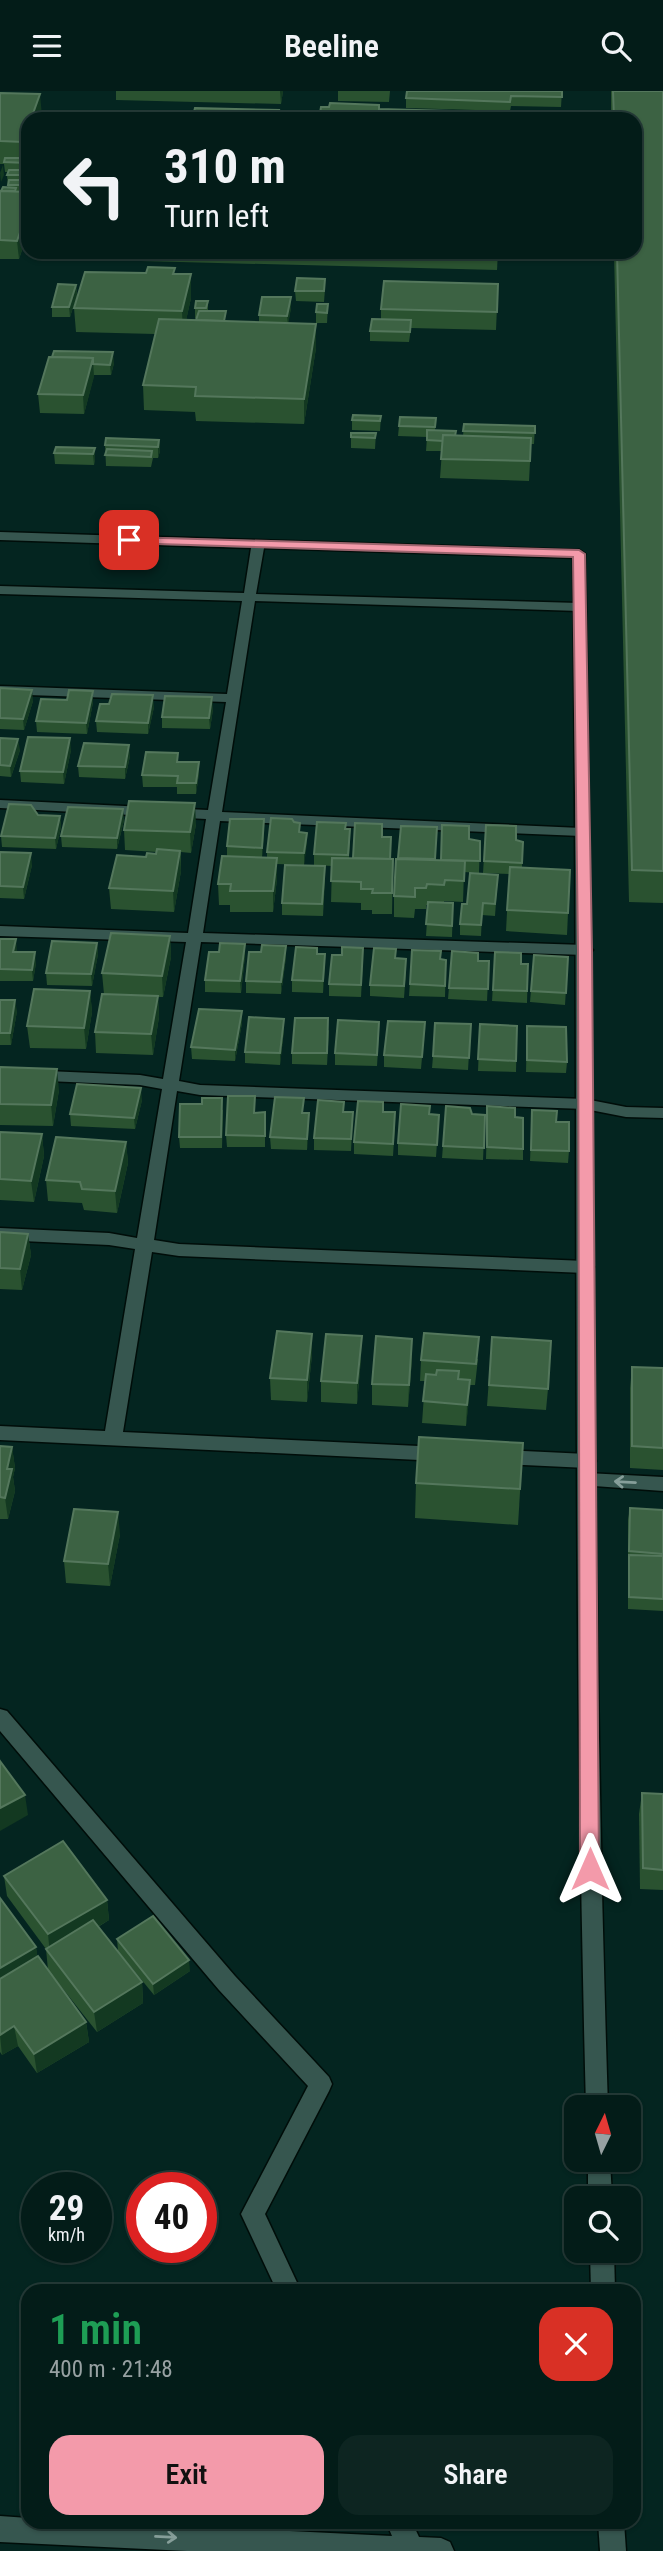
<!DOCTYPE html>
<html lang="en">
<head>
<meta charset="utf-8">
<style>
  :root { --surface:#031c18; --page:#0d2521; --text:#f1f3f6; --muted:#97a1a2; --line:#243a37; --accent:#f39aaa }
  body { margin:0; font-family:"Roboto Condensed",sans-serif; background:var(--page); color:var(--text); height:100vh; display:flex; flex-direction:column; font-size:26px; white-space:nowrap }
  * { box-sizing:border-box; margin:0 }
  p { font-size:23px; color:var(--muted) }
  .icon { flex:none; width:38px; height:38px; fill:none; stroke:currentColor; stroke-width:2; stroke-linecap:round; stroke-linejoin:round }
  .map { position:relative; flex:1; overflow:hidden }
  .drawer { position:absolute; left:21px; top:2193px; width:620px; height:245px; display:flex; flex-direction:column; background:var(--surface); border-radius:21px; box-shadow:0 2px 5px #0004,0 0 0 2px var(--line) }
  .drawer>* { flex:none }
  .hud { position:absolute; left:21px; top:21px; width:621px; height:147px; border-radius:21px; box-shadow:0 2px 5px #0004,0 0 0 2px var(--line); background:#031c18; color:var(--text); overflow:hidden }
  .needle { width:46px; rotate:5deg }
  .fabs { position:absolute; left:564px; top:2004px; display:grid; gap:14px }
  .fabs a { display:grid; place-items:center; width:77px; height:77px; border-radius:14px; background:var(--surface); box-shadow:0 2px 5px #0004,0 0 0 2px var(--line); font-size:35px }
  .speed { position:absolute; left:21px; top:2081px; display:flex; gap:14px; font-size:35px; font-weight:700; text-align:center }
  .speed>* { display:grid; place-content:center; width:91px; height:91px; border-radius:50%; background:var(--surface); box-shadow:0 2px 5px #0004,0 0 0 2px var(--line); line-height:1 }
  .speed small { font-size:18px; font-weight:400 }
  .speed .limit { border:10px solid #d22; background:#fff; color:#111 }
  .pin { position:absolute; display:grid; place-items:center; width:60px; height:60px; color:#fff; margin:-30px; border-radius:14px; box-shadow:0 4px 10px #0006 }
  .me { position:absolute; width:77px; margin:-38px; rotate:0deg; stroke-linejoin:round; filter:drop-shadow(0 0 5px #0008) }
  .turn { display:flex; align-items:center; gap:24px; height:147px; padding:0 28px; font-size:32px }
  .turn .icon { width:91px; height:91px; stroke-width:2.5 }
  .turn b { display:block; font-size:49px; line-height:60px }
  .round { display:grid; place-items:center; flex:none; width:74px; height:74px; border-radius:21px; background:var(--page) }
  .head { display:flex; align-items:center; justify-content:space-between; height:119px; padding:0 28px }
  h1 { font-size:42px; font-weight:600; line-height:52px; color:#1e9e55 }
  .button { display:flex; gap:14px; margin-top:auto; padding:14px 28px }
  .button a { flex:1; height:80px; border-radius:21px; background:var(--accent); color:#111; font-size:28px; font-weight:600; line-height:80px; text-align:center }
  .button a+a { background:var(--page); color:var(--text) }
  header { display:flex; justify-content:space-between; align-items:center; height:91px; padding:0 28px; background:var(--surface); font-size:32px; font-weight:600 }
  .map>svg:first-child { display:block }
</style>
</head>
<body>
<header><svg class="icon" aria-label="menu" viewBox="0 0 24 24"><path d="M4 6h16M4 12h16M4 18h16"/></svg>Beeline<svg class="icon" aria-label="search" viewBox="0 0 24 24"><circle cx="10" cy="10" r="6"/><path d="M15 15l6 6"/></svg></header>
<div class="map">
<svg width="663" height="2460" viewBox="0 0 663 2460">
  <rect width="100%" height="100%" fill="#042520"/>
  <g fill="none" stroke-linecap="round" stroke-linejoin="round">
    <defs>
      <g id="street">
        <path d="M0 441 579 459 585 463 579 467 264 457 256 503 579 512 585 516 579 520 255 510 222 721 581 737 588 741 581 745 220 730 203 842 585 854 593 859 585 864 201 851 179 990 200 994 585 1008 626 1016 663 1017V1027L626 1026 585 1018 200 1004 177 1000 154 1149 179 1153 585 1170 594 1176 585 1182 179 1165 152 1161 123 1341 440 1356 446 1358 449 1363 446 1368 440 1370 0 1349V1335L105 1340 135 1158 109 1154 0 1149V1137L109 1142 137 1147 162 998 140 994 0 988V978L140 984 163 988 186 851 0 845V835L188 842 206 728 0 717V709L208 719 226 611 0 603V595L227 603 242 510 0 503V495L244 502 251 457 0 449Z"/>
        <path d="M500 1359 587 1363 594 1365 596 1370 594 1375 587 1377 500 1373 494 1371 491 1366 494 1361Z"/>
        <path d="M587 1382 663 1386V1400L580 1394 578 1389 580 1384Z"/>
        <path d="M0 1618 7 1620 235 1885 329 1986 332 1993 329 2000 265 2123 301 2200H277L241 2123 308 1995 219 1899 0 1640Z"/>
        <path d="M0 2425 28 2427V2431H109L392 2445 386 2431H412L419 2446 441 2447 450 2451 454 2460H187L0 2451Z"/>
      </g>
      <g id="secondary">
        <path d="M579 459 585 463C595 981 591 1499 608 2016H586C572 1499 579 981 573 463Z"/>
        <path d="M588 2068H610L612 2107H588Z"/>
        <path d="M590 2160H614L615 2200H591Z"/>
        <path d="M598 2431H624L626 2460H600Z"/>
      </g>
    </defs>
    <use href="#street" stroke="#000d09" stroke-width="3"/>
    <use href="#secondary" stroke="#000d09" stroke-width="3"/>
    <use href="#street" fill="#36564f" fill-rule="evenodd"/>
    <use href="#secondary" fill="#36564f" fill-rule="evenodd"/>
  </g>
  <g fill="#2a5230">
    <path d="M116 0H283L281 13 116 9Z"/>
    <path d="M338 0H390L389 11 338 10Z"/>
    <path d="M562 0 561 16 511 15 510 20 406 17V7Z"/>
    <path d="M611 0H663V812L629 811 614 161H635V28H611Z"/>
    <path d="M0 2 42 25 41 28H28L27 67 28 81H25V89H28V141L19 168H0V100L8 97 7 84 8 81H5L4 73H0Z"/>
    <path d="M102 161H498L497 179 102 169Z"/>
    <path d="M191 183V207L186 229H196L197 227H195V217L208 210V220L227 230 259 231V224L291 206V217L288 232 316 233V257L304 333 196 330 195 321 144 319 143 294 155 243 76 241 74 217Z"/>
    <path d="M498 193 496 239 411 237 409 251 370 250V240L381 228V218Z"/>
    <path d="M76 194 77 204 70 226H52V216Z"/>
    <path d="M325 198 324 211 296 210 295 200Z"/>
    <path d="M328 213 327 232H316V221Z"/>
    <path d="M49 266 114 272 111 284H94L84 323 40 322 38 303Z"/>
    <path d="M381 325 380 340 352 339V329Z"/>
    <path d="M436 327 435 339 455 345H463L464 333 535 335 534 353H531L529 390 440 387 442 360H426L427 346 398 345 399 335Z"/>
    <path d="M351 342H376L375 358 351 357Z"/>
    <path d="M159 349 160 360 158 367H153L151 376 106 375 105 354Z"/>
    <path d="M95 357V368L94 374 55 373 54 362Z"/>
    <path d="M0 597 33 610 24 639 0 638Z"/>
    <path d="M93 600V611L87 643 37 641 36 630 67 609Z"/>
    <path d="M154 616 148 643 97 641 96 630Z"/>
    <path d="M213 618 210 638 162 637V626Z"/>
    <path d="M0 647 20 659 11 686 0 685Z"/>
    <path d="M71 659 64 693 21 691 20 680Z"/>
    <path d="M130 665 125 688 79 686 78 675Z"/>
    <path d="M178 671 199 682 196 703H177V696H143L142 684Z"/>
    <path d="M38 724 60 725 61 736 56 758 2 756 1 745Z"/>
    <path d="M124 729 117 758 62 756 61 745Z"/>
    <path d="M196 733 191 762 181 761V780L174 821 111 818 109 797 146 766 156 763 157 761 125 759 124 739Z"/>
    <path d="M486 734 516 749 523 751 522 776 568 822 567 844 506 840 509 783 483 782Z"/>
    <path d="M346 738 350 750 349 767H353L382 746 391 768H393L392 823H372V819H361V812L331 811 332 775 314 774V763Z"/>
    <path d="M264 740 262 766 267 767V761L300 741 307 742 304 774 277 773V788L273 821H230V814H219L218 793 227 765V755Z"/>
    <path d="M469 748 480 750 479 782 464 781 463 811 444 810V811L453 812 452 846 426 845 428 814H426V818H415L414 827 394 826V805L398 768 441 769Z"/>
    <path d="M0 761 32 774 24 808 0 807Z"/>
    <path d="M498 784 495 825 482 824 481 845 460 844V833L467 813Z"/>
    <path d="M325 787 323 825 282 824V812Z"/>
    <path d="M170 845 171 866 163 906H158L159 926 153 964 96 962 95 941 104 903 102 882Z"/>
    <path d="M0 848 17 861 36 872 33 890H0Z"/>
    <path d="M97 852 98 863 92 895 47 894 46 882Z"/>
    <path d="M245 853V864L241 902 205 901V889L219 861Z"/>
    <path d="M286 855V866L281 903 246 902V890L261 861Z"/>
    <path d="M412 859 441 868 446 869 445 906 409 905Z"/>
    <path d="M452 860 478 870H489L487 910 448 908Z"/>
    <path d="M495 861 521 873H528L527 912 492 910Z"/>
    <path d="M325 863 323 902 292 901V889Z"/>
    <path d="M342 864 363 868 361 906 329 905V893Z"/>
    <path d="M534 864 568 866 565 914 530 911Z"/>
    <path d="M406 879 404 907 370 905V894Z"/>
    <path d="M90 900 92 921 86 958 30 957 27 935Z"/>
    <path d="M0 909 17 920 11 954H0Z"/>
    <path d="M242 920V932L235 970 192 968 191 956Z"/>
    <path d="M284 928V939L280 974 245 972V961Z"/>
    <path d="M471 933 468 979 432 977 433 965Z"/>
    <path d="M480 933 517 935 516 981 478 980Z"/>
    <path d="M527 935 567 971 566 982 526 981Z"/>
    <path d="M329 939 327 974 292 973V962Z"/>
    <path d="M379 942 377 975 335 974V962Z"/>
    <path d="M424 943 421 978 384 976V964Z"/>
    <path d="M0 976 59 999 53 1035 0 1034Z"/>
    <path d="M142 1009 135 1038 71 1035 70 1023Z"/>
    <path d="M202 1013 223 1019 222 1057H180L179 1046Z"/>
    <path d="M446 1015 472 1023 485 1024 483 1069 442 1067Z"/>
    <path d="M532 1019 569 1060 568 1072 530 1070Z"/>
    <path d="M265 1021V1056H227L226 1044 255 1022Z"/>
    <path d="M344 1021H353L351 1060 314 1059V1047Z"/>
    <path d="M383 1021 395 1033 393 1065 354 1063V1051Z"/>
    <path d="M309 1022 307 1059 271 1058 270 1046Z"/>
    <path d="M430 1023 439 1024 436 1066 398 1064V1052Z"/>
    <path d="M515 1026 523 1058V1069L486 1068 487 1027Z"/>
    <path d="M0 1041 42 1043 44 1065 34 1111 0 1109Z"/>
    <path d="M126 1051 128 1072 117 1122 84 1119 82 1112 48 1110 46 1089Z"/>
    <path d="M0 1141 28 1143 31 1164 22 1199 0 1198Z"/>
    <path d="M312 1243V1264L307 1311 271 1309 270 1287Z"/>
    <path d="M492 1246 548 1298 546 1319 487 1315Z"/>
    <path d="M361 1267 357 1313 321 1311V1290Z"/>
    <path d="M478 1268 475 1294H470L466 1335 422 1332 425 1290H420L421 1269Z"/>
    <path d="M412 1269 408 1316 372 1314V1293Z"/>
    <path d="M632 1276 663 1277V1379L630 1377V1297Z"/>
    <path d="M523 1352 518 1434 415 1427 416 1392Z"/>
    <path d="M0 1355 12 1356 15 1377 13 1386 15 1400 8 1428H0Z"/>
    <path d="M630 1417 663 1419V1520L628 1518V1429Z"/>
    <path d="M120 1443 110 1495 66 1492 64 1470Z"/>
    <path d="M642 1702 663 1703V1799L640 1798 639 1723Z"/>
    <path d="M4 1785 107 1809 109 1829 98 1836 142 1891 143 1912 97 1941 48 1879 46 1858 7 1805Z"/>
    <path d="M0 1807 36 1856 37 1866 86 1931 89 1951 37 1982 18 1955 2 1964 0 1961Z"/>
    <path d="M117 1848 190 1880 154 1904 118 1860Z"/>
  </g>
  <g fill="#133921">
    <path d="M280 0H283L281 13Z"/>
    <path d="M40 3 42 25 41 28H31Z"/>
    <path d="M28 36V64L24 72 23 51Z"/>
    <path d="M3 74 4 84 1 91 0 82Z"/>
    <path d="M28 118V141L19 168 17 150Z"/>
    <path d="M191 183V207L183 244 182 220Z"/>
    <path d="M76 194 77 204 70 226 69 216Z"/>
    <path d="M291 206V217L288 235 287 225Z"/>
    <path d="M316 233V257L304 333V308Z"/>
    <path d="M113 261 114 272 111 284 110 274Z"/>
    <path d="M93 267 94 286 84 323 83 304Z"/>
    <path d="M159 349 160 360 158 367V356Z"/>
    <path d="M95 357V368L94 374 93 363Z"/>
    <path d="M32 599 33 610 24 639 23 628Z"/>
    <path d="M93 600V611L87 643 86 632Z"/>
    <path d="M153 604 154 616 148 643V632Z"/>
    <path d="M212 606 213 618 210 638 209 627Z"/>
    <path d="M70 647 71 659 64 693 63 681Z"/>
    <path d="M18 648 20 659 11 686 10 675Z"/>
    <path d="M129 654 130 665 125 688V676Z"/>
    <path d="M199 671V682L196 703V692Z"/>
    <path d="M195 712 196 733 191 762 190 741Z"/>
    <path d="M123 718 124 729 117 758V747Z"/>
    <path d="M60 725 61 736 56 758 55 747Z"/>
    <path d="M264 728V740L262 768V757Z"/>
    <path d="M307 742V753L304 774V762Z"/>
    <path d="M180 760 181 780 174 821 173 800Z"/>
    <path d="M31 762 32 774 24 808 23 796Z"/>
    <path d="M277 767V788L273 821V800Z"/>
    <path d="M170 845 171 866 163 906 162 885Z"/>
    <path d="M16 848 17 860 15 872 13 861Z"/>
    <path d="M97 852 98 863 92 895 91 883Z"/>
    <path d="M245 853V864L241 902 240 890Z"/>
    <path d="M286 855V866L281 903V891Z"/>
    <path d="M35 861 36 872 33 890 32 879Z"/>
    <path d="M325 863V875L323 902V890Z"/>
    <path d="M90 900 92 921 86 958 84 937Z"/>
    <path d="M158 905 159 926 153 964 151 943Z"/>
    <path d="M15 909 17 920 11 954 10 942Z"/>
    <path d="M242 920V932L235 970V959Z"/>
    <path d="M284 928V939L280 974V962Z"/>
    <path d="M57 978 59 999 53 1035 51 1014Z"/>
    <path d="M141 997 142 1009 135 1038 134 1027Z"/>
    <path d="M309 1022V1034L307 1059V1048Z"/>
    <path d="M42 1043 44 1065 34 1111 31 1090Z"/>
    <path d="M126 1051 128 1072 117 1122 115 1100Z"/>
    <path d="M28 1143 31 1164 22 1199 20 1178Z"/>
    <path d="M312 1243V1264L307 1311V1289Z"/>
    <path d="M362 1245 361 1267 357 1313V1292Z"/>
    <path d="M412 1248V1269L408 1316 409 1294Z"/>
    <path d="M470 1289 469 1310 466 1335 467 1314Z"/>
    <path d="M12 1356 15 1377 13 1386 15 1400 8 1428 5 1407 7 1378Z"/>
    <path d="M118 1421 120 1443 110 1495 108 1473Z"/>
    <path d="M25 1704 28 1724 0 1740V1717Z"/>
    <path d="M107 1809 109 1829 50 1864 48 1843Z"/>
    <path d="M36 1856 39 1876 0 1899V1877Z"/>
    <path d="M189 1869 190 1880 154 1904 153 1893Z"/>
    <path d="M142 1891 143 1912 97 1941 94 1921Z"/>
    <path d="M86 1931 89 1951 37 1982 34 1963Z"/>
    <path d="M14 1935 18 1955 2 1964 0 1944Z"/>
  </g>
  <g fill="#3c6243" stroke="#54775c" stroke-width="2">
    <path d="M407 0H562V6L511 5 510 11 406 7Z"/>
    <path d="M613 0H663V780L632 779 617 161H635V28H614Z"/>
    <path d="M0 2 40 3 31 28H28V36L23 51 0 50Z"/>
    <path d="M330 12 379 14V18L452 20 451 28H319L321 16H329Z"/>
    <path d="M195 17 279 19 277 28H192Z"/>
    <path d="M469 20 531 22 530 28H469Z"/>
    <path d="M5 67H28V69L27 72 4 71Z"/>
    <path d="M9 79H25L23 84H7Z"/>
    <path d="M9 89H28V92L27 94H8Z"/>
    <path d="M3 96 16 97 15 100H1Z"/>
    <path d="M0 100 28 101V118L17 150 0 149Z"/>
    <path d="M148 176 175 177 173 183H191L182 220 74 217 85 181 146 182Z"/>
    <path d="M297 187 325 188 324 200H295Z"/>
    <path d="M384 190 498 193 497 221 381 218Z"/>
    <path d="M58 193 76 194 69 216H52Z"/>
    <path d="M262 206H291L287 225 259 224Z"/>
    <path d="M196 210H208L206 217H195Z"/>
    <path d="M317 213H328L327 222 316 221Z"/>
    <path d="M199 220H226L224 230 196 229Z"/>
    <path d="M159 228 316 233 304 308 195 305 196 296 143 294Z"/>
    <path d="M372 228 411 229 410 241 370 240Z"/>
    <path d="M54 260 113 261 110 274 93 273V267L52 266Z"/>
    <path d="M49 266 93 267 83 304 38 303Z"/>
    <path d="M353 324 381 325 380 330 352 329Z"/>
    <path d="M400 326 436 327 435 336 399 335Z"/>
    <path d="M464 333 535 335V342L463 340Z"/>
    <path d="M427 339 456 340 455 345 443 344V350L427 349Z"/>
    <path d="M351 342H376L375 347 351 346Z"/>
    <path d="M443 344 531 347 530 370 441 368Z"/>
    <path d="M106 347 159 349 158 356 105 354Z"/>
    <path d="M56 356 95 357 93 363 54 362Z"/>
    <path d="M107 358 152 360 151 366 105 364Z"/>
    <path d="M0 597 32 599 23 628 0 627Z"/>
    <path d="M69 599 93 600 86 632 36 630 41 608 67 609Z"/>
    <path d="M112 603 153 604 148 632 96 630 100 613H109Z"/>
    <path d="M165 605 212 606 209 627 162 626Z"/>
    <path d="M28 646 70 647 63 681 20 680Z"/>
    <path d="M0 647 18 648 10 675 0 674Z"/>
    <path d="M84 652 129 654 125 676 78 675Z"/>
    <path d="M146 661 178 662 177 671H199L196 692H177L178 685 142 684Z"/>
    <path d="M129 710 195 712 190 741 124 739Z"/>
    <path d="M9 713 31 714 38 724 60 725 55 747 1 745Z"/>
    <path d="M68 716 123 718 117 747 61 745Z"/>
    <path d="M271 727 292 728 294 731 300 732 299 741 307 742 304 762 267 761Z"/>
    <path d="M230 728H264L262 757 227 755Z"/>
    <path d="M317 731 346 732 345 738H350L348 764 314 763Z"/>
    <path d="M355 732 382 733V746H391L390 768 353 767Z"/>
    <path d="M442 734 469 735V748L480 750V770L441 769Z"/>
    <path d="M486 734 516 735V749L523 751 522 772 484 770Z"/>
    <path d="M401 735 437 736 435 768 398 767Z"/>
    <path d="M157 758 180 760 173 800 109 797 117 764 146 766 147 762 156 763Z"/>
    <path d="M0 761 31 762 23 796 0 795Z"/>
    <path d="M222 765 277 767 273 800H230L231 793H218Z"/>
    <path d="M332 767 393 768 392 802H372L373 798H361V791L331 790Z"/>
    <path d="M396 768 465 770 464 790 445 789 444 794 427 793 426 797H415V806L394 805Z"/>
    <path d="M285 774 325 775 322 813 282 812Z"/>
    <path d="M510 776 570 779 568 822 507 819Z"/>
    <path d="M470 782 498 784 495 813 483 812 481 834 460 833 462 813H467Z"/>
    <path d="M428 811 453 812 452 835 426 833Z"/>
    <path d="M111 842 170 845 162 885 102 882Z"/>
    <path d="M0 848H16L13 861H35L32 879 0 878Z"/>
    <path d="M52 850 97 852 91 883 46 882Z"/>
    <path d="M220 852 245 853 240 890 205 889 209 861H219Z"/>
    <path d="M262 854 286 855 281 891 246 890 249 861H261Z"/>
    <path d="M296 856 317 857V863H325L323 890 292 889Z"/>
    <path d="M342 856 363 857 361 894 329 893 332 864H342Z"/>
    <path d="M374 857 396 858 395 867 406 868 404 895 370 894Z"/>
    <path d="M412 859 441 860 440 868 446 869 445 895 410 893Z"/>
    <path d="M452 860 478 862V870H489L488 898 449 897Z"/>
    <path d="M495 861 521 862V873H528L527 900 493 899Z"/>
    <path d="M534 864 568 866 566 902 531 900Z"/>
    <path d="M34 898 90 900 84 937 27 935Z"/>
    <path d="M102 903 158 905 151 943 95 941Z"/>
    <path d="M0 909H15L10 942H0Z"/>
    <path d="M199 918 242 920 235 959 191 956Z"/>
    <path d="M249 926 284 928 280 962 245 961Z"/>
    <path d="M295 927H328L327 962H292Z"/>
    <path d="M338 929 379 931 377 964 335 962Z"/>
    <path d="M388 930 425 931 422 966 384 964Z"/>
    <path d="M435 932 471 933 469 967 433 965Z"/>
    <path d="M480 933 517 935 516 970 478 968Z"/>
    <path d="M527 935 566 936 567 971 527 969Z"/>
    <path d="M0 976 57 978 51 1014 0 1013Z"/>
    <path d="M77 993 141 997 134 1027 70 1023Z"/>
    <path d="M228 1005H255L254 1022 265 1021V1045L226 1044Z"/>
    <path d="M275 1006 304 1007 302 1022H309L307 1048 270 1046Z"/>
    <path d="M202 1007H222L221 1046H179L180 1013H202Z"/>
    <path d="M318 1009 344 1011 343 1021H353L351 1048 314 1047Z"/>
    <path d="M358 1010 383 1011V1021H395L393 1053 354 1051Z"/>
    <path d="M401 1013 430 1015 429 1023 439 1024 437 1054 398 1052Z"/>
    <path d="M446 1015 470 1017 472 1023 485 1024 484 1057 443 1055Z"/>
    <path d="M487 1015 515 1017V1026L523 1027V1058L487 1056Z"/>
    <path d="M532 1019 557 1020 556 1031H569V1060L531 1059Z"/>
    <path d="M0 1041 42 1043 31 1090 0 1088Z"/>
    <path d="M56 1046 126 1051 115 1100 82 1098 80 1091 46 1089Z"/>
    <path d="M0 1141 28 1143 20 1178 0 1177Z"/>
    <path d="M277 1240 312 1243 307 1289 270 1287Z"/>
    <path d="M424 1242 479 1246 476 1273 421 1269Z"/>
    <path d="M326 1243 362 1245 357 1292 321 1290Z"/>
    <path d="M376 1245 412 1248 409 1294 372 1293Z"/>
    <path d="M492 1246 551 1250 548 1298 489 1294Z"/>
    <path d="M632 1276 663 1277V1357L632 1355Z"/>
    <path d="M437 1279 459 1280 458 1288 470 1289 467 1314 423 1310 426 1283 436 1284Z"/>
    <path d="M419 1346 523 1352 520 1398 416 1392Z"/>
    <path d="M0 1355 12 1356 7 1378H12L5 1407 0 1406Z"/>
    <path d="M630 1417 663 1419V1463L629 1460Z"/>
    <path d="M74 1418 118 1421 108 1473 64 1470Z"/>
    <path d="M629 1464 663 1465V1508L629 1506Z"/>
    <path d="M0 1670 25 1704 0 1717Z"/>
    <path d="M642 1702 663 1703V1779L643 1777Z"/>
    <path d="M63 1750 107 1809 48 1843 4 1785Z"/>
    <path d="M0 1807 36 1856 0 1877Z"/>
    <path d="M153 1825 189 1869 153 1893 117 1848Z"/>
    <path d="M93 1829 142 1891 94 1921 46 1858Z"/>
    <path d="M38 1865 86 1931 34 1963 14 1935 0 1944V1888Z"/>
  </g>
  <defs><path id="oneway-shaft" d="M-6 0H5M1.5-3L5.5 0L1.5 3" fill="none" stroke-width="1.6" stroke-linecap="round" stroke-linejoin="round" transform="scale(1.75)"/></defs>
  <g stroke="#869e99">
    <use href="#oneway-shaft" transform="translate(625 1391) rotate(-177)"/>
    <use href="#oneway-shaft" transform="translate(166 2446) rotate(3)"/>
  </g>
  <path fill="#f39aaa" stroke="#9e646e" stroke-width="2" d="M129 446 579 459 585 463 592 859 599 1778 597 1784 590 1786 583 1784 580 1778 578 859 573 466 125 452 123 449Z"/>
</svg>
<div class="fabs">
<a><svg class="needle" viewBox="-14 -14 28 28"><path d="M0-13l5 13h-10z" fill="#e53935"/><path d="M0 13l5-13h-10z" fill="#97a1a2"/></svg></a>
<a><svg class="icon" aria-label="search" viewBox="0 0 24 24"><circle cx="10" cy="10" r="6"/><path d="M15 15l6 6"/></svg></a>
</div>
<div class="speed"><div>29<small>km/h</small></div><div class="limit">40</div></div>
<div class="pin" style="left:129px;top:449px;background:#d93025"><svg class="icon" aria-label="arrive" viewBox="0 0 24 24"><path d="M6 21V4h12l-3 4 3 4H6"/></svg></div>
<svg class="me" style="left:590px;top:1778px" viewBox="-20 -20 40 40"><path d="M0-17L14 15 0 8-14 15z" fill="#f39aaa" stroke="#fff" stroke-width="4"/></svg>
<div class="hud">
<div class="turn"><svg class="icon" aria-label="left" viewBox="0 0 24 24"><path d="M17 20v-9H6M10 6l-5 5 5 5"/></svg><div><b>310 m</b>Turn left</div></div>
</div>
<section class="drawer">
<div class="head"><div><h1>1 min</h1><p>400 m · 21:48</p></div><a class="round" style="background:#d93025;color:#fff"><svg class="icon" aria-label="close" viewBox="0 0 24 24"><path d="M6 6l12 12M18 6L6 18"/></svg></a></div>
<div class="button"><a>Exit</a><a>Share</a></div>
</section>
</div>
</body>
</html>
